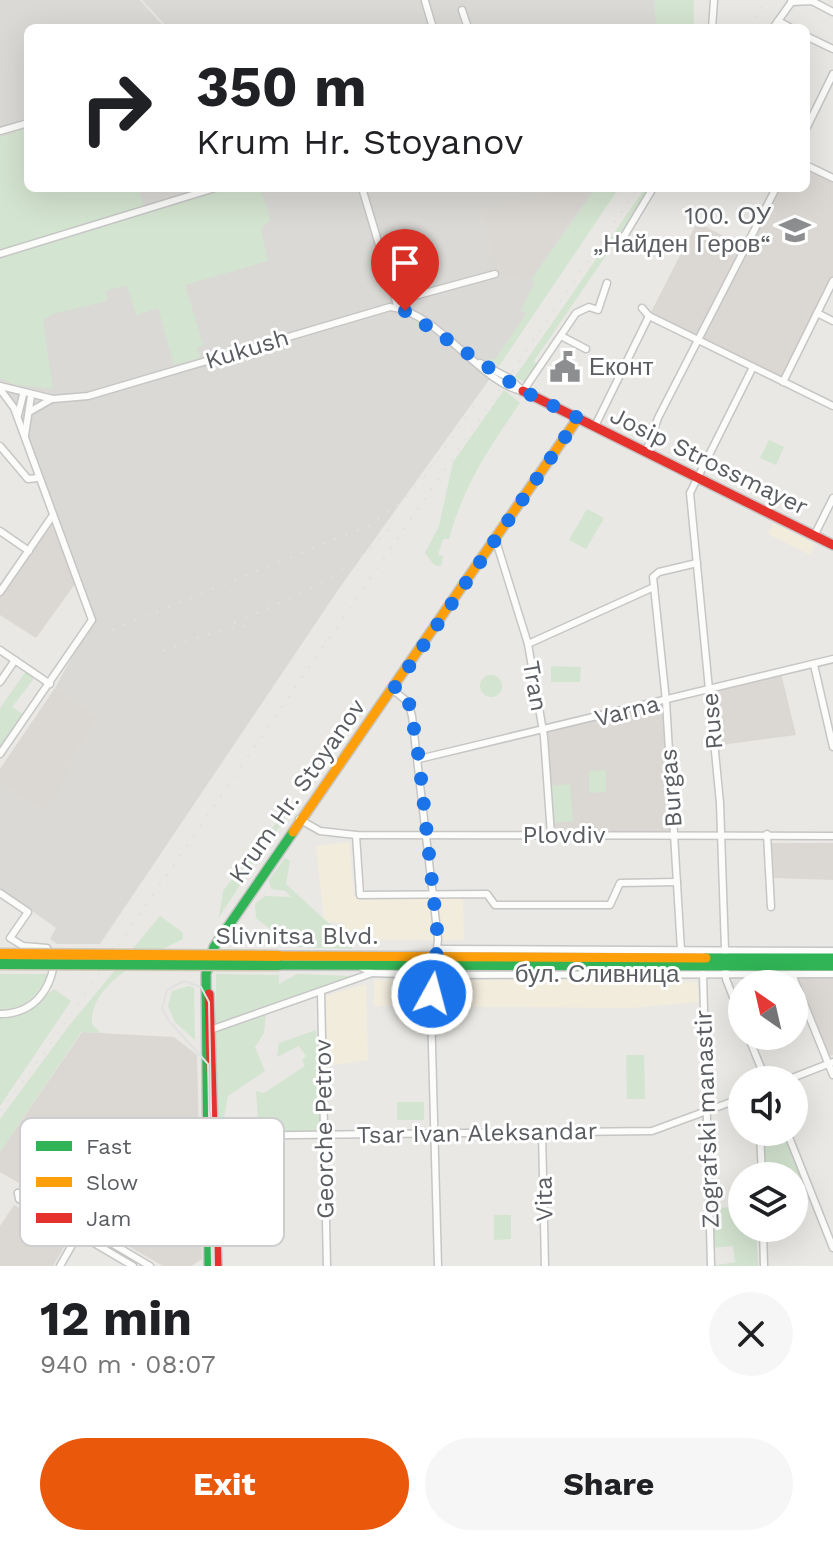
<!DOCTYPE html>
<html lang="en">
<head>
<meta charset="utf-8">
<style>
  :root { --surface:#fff; --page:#f6f6f6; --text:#202124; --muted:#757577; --accent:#ea580c }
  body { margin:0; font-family:"Work Sans",sans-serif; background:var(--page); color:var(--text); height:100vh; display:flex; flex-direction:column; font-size:30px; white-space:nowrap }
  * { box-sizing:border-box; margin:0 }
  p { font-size:26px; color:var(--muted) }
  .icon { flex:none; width:44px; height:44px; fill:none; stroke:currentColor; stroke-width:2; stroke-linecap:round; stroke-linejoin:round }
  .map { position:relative; height:1266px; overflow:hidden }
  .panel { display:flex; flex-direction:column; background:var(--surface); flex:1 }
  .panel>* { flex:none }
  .hud { position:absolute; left:24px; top:24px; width:786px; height:168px; border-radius:12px; box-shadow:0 8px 32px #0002; background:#fff; color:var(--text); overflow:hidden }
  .needle { width:52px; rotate:326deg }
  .controls { position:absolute; left:728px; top:970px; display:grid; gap:16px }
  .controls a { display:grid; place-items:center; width:80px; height:80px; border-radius:50%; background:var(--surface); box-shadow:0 8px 32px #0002; font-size:40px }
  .pin { position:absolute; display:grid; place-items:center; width:68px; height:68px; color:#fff; margin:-82px -34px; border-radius:50% 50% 50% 0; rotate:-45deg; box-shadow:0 0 8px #0007 }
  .pin .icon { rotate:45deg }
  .me { position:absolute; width:88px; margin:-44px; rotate:7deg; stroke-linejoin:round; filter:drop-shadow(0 0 6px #0008) }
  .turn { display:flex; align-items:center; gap:28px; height:168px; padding:0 40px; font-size:36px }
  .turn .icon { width:104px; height:104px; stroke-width:2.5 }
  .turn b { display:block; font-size:56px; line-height:68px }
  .round { display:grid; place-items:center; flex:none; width:84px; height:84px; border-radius:42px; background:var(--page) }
  .headline { display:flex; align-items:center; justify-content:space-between; height:136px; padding:0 40px }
  h1 { font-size:48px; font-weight:700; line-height:60px }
  .primary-button { display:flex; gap:16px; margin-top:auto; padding:16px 40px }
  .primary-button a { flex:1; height:92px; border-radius:48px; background:var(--accent); color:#fff; font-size:32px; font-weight:700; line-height:92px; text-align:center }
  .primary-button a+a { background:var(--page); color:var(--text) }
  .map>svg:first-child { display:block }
</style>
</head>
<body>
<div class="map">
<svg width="833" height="1266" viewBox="0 0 833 1266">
  <rect width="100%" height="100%" fill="#e9e8e4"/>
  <g fill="#f2ecdd">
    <path d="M773 523 815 544 810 555 768 534Z"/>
    <path d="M349 842 354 896 463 898 464 940H345L344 923 324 922 316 846Z"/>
    <path d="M623 979 697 982 699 1002 631 1008 374 1006V980Z"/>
    <path d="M366 984 368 1060 326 1066 325 996Z"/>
  </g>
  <g fill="#dad9d5">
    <path d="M0 0H140L165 28H28V188H596L532 279 535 282 532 292 521 310 527 314 495 365 499 366 338 590 100 944H57L50 939 56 928 0 888V783L43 811 65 767 99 718 55 688 92 620 14 408 0 389Z"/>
    <path d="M142 0H654L657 28H168Z"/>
  </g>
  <g fill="#dbd8d4">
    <path d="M806 168 833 180V278L783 382 649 316 697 222 747 248 737 272 778 188H806Z"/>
    <path d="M566 188H590L528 282 517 274 498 277 483 210Z"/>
    <path d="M51 522 75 584 36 638 0 615V595Z"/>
    <path d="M781 673 796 735 714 746 709 691Z"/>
    <path d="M55 688 99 718 65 767 68 775 43 811 0 783V769Z"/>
    <path d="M666 701 675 835H551L543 731Z"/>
    <path d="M772 843H833V880L774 878Z"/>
    <path d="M798 977 833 978V1055L829 1056Z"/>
    <path d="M82 1032 174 1037 197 1055 202 1259 191 1266H163L0 1172V1152Z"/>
    <path d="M14 1205 69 1238 53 1266H0V1226Z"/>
  </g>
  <g fill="#d3e4d0">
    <path d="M654 0H694V28H657Z"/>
    <path d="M28 128V188H138L144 206 216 188H261L270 220 261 229 268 261 185 285 203 345 197 347 200 358 174 365 158 308 136 315 127 285 106 291 107 301 53 314 43 320 53 389 12 384 0 378V137Z"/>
    <path d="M596 188H619L499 366 488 359H495L526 314 521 310 535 282 531 280Z"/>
    <path d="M645 188H652L534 361 537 365 525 382 515 377Z"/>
    <path d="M504 390 520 403C488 449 464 485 449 539H443L438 555 443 556 441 566 434 565 425 553 439 526 453 462Z"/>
    <path d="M769 440 784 447 776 465 760 458Z"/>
    <path d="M587 509 604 518 586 549 569 540Z"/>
    <path d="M551 666 581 667 580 682H551Z"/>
    <path d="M27 670 36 676 12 707 24 715 0 748V708Z"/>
    <circle cx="491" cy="686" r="11"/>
    <path d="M606 770V792L589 793V771Z"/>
    <path d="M570 784 573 821 555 823 551 786Z"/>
    <path d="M283 814 286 815C283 826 275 831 268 841 251 865 237 892 219 917L223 891Z"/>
    <path d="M285 858 290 861 286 884 337 931V941L348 943 353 949 298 947 280 940 279 947H271L270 929 256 918 255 904 265 896 291 897 286 891 271 889 269 880Z"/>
    <path d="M160 916 182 932 183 939C151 955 89 982 92 1024L101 1033 81 1032 0 1152V1119L68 1027Z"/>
    <path d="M0 974H48C41 994 22 1010 0 1010Z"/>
    <path d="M216 974 279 975V984L297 974 350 976 216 1025Z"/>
    <path d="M189 986 194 988 195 1040 175 1022 168 1006 172 991Z"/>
    <path d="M54 989 71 1001 0 1106V1018L28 1012Z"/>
    <path d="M266 1013 264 1033 255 1047 265 1071 228 1096 221 1133H217L214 1032Z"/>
    <path d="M316 1030 321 1133H259L256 1091 264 1093 305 1066 302 1060 306 1056 299 1046 277 1057 279 1043Z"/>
    <path d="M626 1055H644L645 1099H627Z"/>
    <rect x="397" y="1102" width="27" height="18"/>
    <path d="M760 1132H786L806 1182 794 1187V1176H762Z"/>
    <path d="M742 1207V1228H756L758 1266H712L735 1262 733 1246 711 1248 710 1208Z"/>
    <path d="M494 1215H511V1239L494 1240Z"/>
  </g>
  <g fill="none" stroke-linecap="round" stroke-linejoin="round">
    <defs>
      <g id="street">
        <path d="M425 1 433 28"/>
        <path d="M791 2 812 1 833 12"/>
        <path d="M462 10 468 28"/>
        <path d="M778 21 791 28"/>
        <path d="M712 28 714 0"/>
        <path d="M773 28 793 0"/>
        <path d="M806 36 833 49"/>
        <path d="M806 129 833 74"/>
        <path d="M0 131 28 123"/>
        <path d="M806 165 833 178"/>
        <path d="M362 188 398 308"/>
        <path d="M623 238 653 188"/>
        <path d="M0 254 215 188"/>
        <path d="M396 301 495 274"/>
        <path d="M642 308 649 316 833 406"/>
        <path d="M817 313 833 321"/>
        <path d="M561 336 586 349"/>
        <path d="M480 363 509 378 523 391"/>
        <path d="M783 382 833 281"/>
        <path d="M0 386 53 399 88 396 390 307C439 312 482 385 523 391"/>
        <path d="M0 389 14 408 92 620 0 754"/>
        <path d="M523 391 576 313 589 307 598 310 607 283"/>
        <path d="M29 412 50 400"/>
        <path d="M18 415 23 395"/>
        <path d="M595 426 649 316"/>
        <path d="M25 435 31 396"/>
        <path d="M0 446 28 479 38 478"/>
        <path d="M646 452 658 418 776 188"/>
        <path d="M0 531 29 551"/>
        <path d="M814 536 833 498"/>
        <path d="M496 541 528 644 544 737 551 835"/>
        <path d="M0 592 53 515"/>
        <path d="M528 644 654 587"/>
        <path d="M0 650 50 684"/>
        <path d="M814 665 833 747"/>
        <path d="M0 682 15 660"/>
        <path d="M393 690 408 702 412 716 438 939 431 1010 438 1266"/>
        <path d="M419 759 833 659"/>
        <path d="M299 819 320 831 356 835 833 836"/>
        <path d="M767 834 771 907"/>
        <path d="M356 835 360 895 487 894 495 905H610L620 883 677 882"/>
        <path d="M0 893 28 912 10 938 23 946 47 948 54 963C50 993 31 1014 0 1014"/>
        <path d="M438 949 833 951"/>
        <path d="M681 950 666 701 653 577 659 572 697 563"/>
        <path d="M361 967 372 973 432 975 833 974"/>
        <path d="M703 974 711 1265"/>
        <path d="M792 974 833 1075"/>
        <path d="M321 992 327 1266"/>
        <path d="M742 1020 726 979 720 803 690 493 753 367"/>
        <path d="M210 1030 372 973"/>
        <path d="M748 1036 766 1080"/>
        <path d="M787 1080 833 1062"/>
        <path d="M542 1132 545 1266"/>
        <path d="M760 1132 762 1176"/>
        <path d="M787 1132 833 1248"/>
        <path d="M210 1136 652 1131 742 1098"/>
        <path d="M18 1193 25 1192 150 1266"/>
        <path d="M18 1193 19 1199 133 1266"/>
        <path d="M763 1228 764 1266"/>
        <path d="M60 1266 80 1231"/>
      </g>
      <g id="fast">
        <path d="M706 958H833"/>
        <path d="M279 965 833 966"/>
        <path d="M209 1266 206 974 214 947 293 832"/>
      </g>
      <g id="slow">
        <path d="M293 832 578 418"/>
        <path d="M279 956 706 958"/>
      </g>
      <g id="jam">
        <path d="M523 391 833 545"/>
        <path d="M209 994 217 1266"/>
      </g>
    </defs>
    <use href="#street" stroke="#c6c6c6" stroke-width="9"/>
    <use href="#fast" stroke="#c6c6c6" stroke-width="12"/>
    <use href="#slow" stroke="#c6c6c6" stroke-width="12"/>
    <use href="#jam" stroke="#c6c6c6" stroke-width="12"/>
    <use href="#street" stroke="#fcfcfb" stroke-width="6"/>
    <use href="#fast" stroke="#30b455" stroke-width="9"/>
    <use href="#slow" stroke="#ff9f0a" stroke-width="9"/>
    <use href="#jam" stroke="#e5322d" stroke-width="9"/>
    <path stroke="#e0e1e1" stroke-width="2" d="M212 1266 208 1064 169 1021 162 1008 167 990 184 981 201 987 209 1002 214 1266"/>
    <g stroke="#e0e1e1" stroke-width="2" stroke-dasharray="2 10" stroke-linecap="butt">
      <path d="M748 28 767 0"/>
      <path d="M424 477 480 398"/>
      <path d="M234 623C292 597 348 578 389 528"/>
      <path d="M112 630 370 525 404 500 430 468"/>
      <path d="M163 651 202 636 248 625"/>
      <path d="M0 1111 50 1045 638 188"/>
    </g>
    <defs>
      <path id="fast-bridge" d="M0 964 279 965"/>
      <path id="slow-bridge" d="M0 954 279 956"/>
    </defs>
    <use href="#fast-bridge" stroke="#cfc6b4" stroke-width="13" stroke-linecap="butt"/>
    <use href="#slow-bridge" stroke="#cfc6b4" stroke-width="13" stroke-linecap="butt"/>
    <use href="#fast-bridge" stroke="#30b455" stroke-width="10"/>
    <use href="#slow-bridge" stroke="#ff9f0a" stroke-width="10"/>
  </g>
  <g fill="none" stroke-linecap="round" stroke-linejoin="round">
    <path stroke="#1a73e8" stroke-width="14" stroke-dasharray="0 25.2" d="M405 311 523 391 578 418 393 690 410 705 419 759 438 939 432 994"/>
  </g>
  <defs>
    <symbol id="school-bare" viewBox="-9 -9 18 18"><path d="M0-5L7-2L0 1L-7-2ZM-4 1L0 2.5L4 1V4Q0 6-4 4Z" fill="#8c8e8f" stroke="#fff" stroke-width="2.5" paint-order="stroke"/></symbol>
    <symbol id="civic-bare" viewBox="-9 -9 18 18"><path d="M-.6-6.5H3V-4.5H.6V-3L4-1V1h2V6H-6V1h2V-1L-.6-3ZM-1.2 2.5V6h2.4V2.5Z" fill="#8c8e8f" stroke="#fff" stroke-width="2.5" paint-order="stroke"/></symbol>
  </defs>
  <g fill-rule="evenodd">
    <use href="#school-bare" x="773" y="208" width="44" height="44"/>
    <use href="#civic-bare" x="543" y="345" width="44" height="44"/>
  </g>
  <g text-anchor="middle" stroke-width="6" stroke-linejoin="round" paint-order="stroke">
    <g font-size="24" fill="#5a5d61" stroke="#fff" text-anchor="end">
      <text x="771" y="224">100. ОУ<tspan x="771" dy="28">„Найден Геров“</tspan></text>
      <text x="589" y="375" text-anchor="start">Еконт</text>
    </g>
    <g font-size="24" fill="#5a5d61" stroke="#fff">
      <text transform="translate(247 349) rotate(-17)" y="8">Kukush</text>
      <text transform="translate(709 461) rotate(26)" y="8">Josip Strossmayer</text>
      <text transform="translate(535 686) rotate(80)" y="8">Tran</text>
      <text transform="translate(627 711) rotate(-14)" y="8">Varna</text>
      <text transform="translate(712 721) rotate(-95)" y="8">Ruse</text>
      <text transform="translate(671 788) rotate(-94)" y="8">Burgas</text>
      <text transform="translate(297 791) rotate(-55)" y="8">Krum Hr. Stoyanov</text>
      <text x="564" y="843">Plovdiv</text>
      <text x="297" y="944">Slivnitsa Blvd.</text>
      <text x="597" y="982">бул. Сливница</text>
      <text transform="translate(707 1119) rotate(-92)" y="8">Zografski manastir</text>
      <text transform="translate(324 1129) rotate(-91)" y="8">Georche Petrov</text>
      <text transform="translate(477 1133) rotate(-1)" y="8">Tsar Ivan Aleksandar</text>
      <text transform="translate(544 1199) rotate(-91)" y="8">Vita</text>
    </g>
  </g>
  <rect x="20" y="1118" width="264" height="128" rx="12" fill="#fff" stroke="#ceced0" stroke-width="2"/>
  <rect x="36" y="1141" width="36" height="10" fill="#30b455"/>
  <rect x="36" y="1177" width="36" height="10" fill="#ff9f0a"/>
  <rect x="36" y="1213" width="36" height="10" fill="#e5322d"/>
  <g font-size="22" fill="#5a5d61">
    <text x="86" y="1154">Fast</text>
    <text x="86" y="1190">Slow</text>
    <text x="86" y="1226">Jam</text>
  </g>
</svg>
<div class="controls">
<a><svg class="needle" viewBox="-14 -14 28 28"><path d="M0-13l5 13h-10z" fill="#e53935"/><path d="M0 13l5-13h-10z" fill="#757577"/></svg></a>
<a><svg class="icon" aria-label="sound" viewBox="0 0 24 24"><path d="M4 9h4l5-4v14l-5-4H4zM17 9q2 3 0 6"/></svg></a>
<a><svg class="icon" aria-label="layers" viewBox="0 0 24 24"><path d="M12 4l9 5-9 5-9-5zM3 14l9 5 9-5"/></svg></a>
</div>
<div class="pin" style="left:405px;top:311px;background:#d93025"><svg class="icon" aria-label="arrive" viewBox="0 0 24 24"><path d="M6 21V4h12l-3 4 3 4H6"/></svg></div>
<svg class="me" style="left:432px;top:994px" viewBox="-20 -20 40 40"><circle r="17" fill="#1a73e8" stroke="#fff" stroke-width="3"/><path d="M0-11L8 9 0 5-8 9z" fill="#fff"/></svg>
<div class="hud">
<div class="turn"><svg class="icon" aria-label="right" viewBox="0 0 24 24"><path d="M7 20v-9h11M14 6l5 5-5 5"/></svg><div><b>350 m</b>Krum Hr. Stoyanov</div></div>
</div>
</div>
<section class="panel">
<div class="headline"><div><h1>12 min</h1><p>940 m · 08:07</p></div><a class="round"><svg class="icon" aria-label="close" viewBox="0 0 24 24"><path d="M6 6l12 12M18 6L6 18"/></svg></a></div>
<div class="primary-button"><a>Exit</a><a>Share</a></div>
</section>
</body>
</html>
